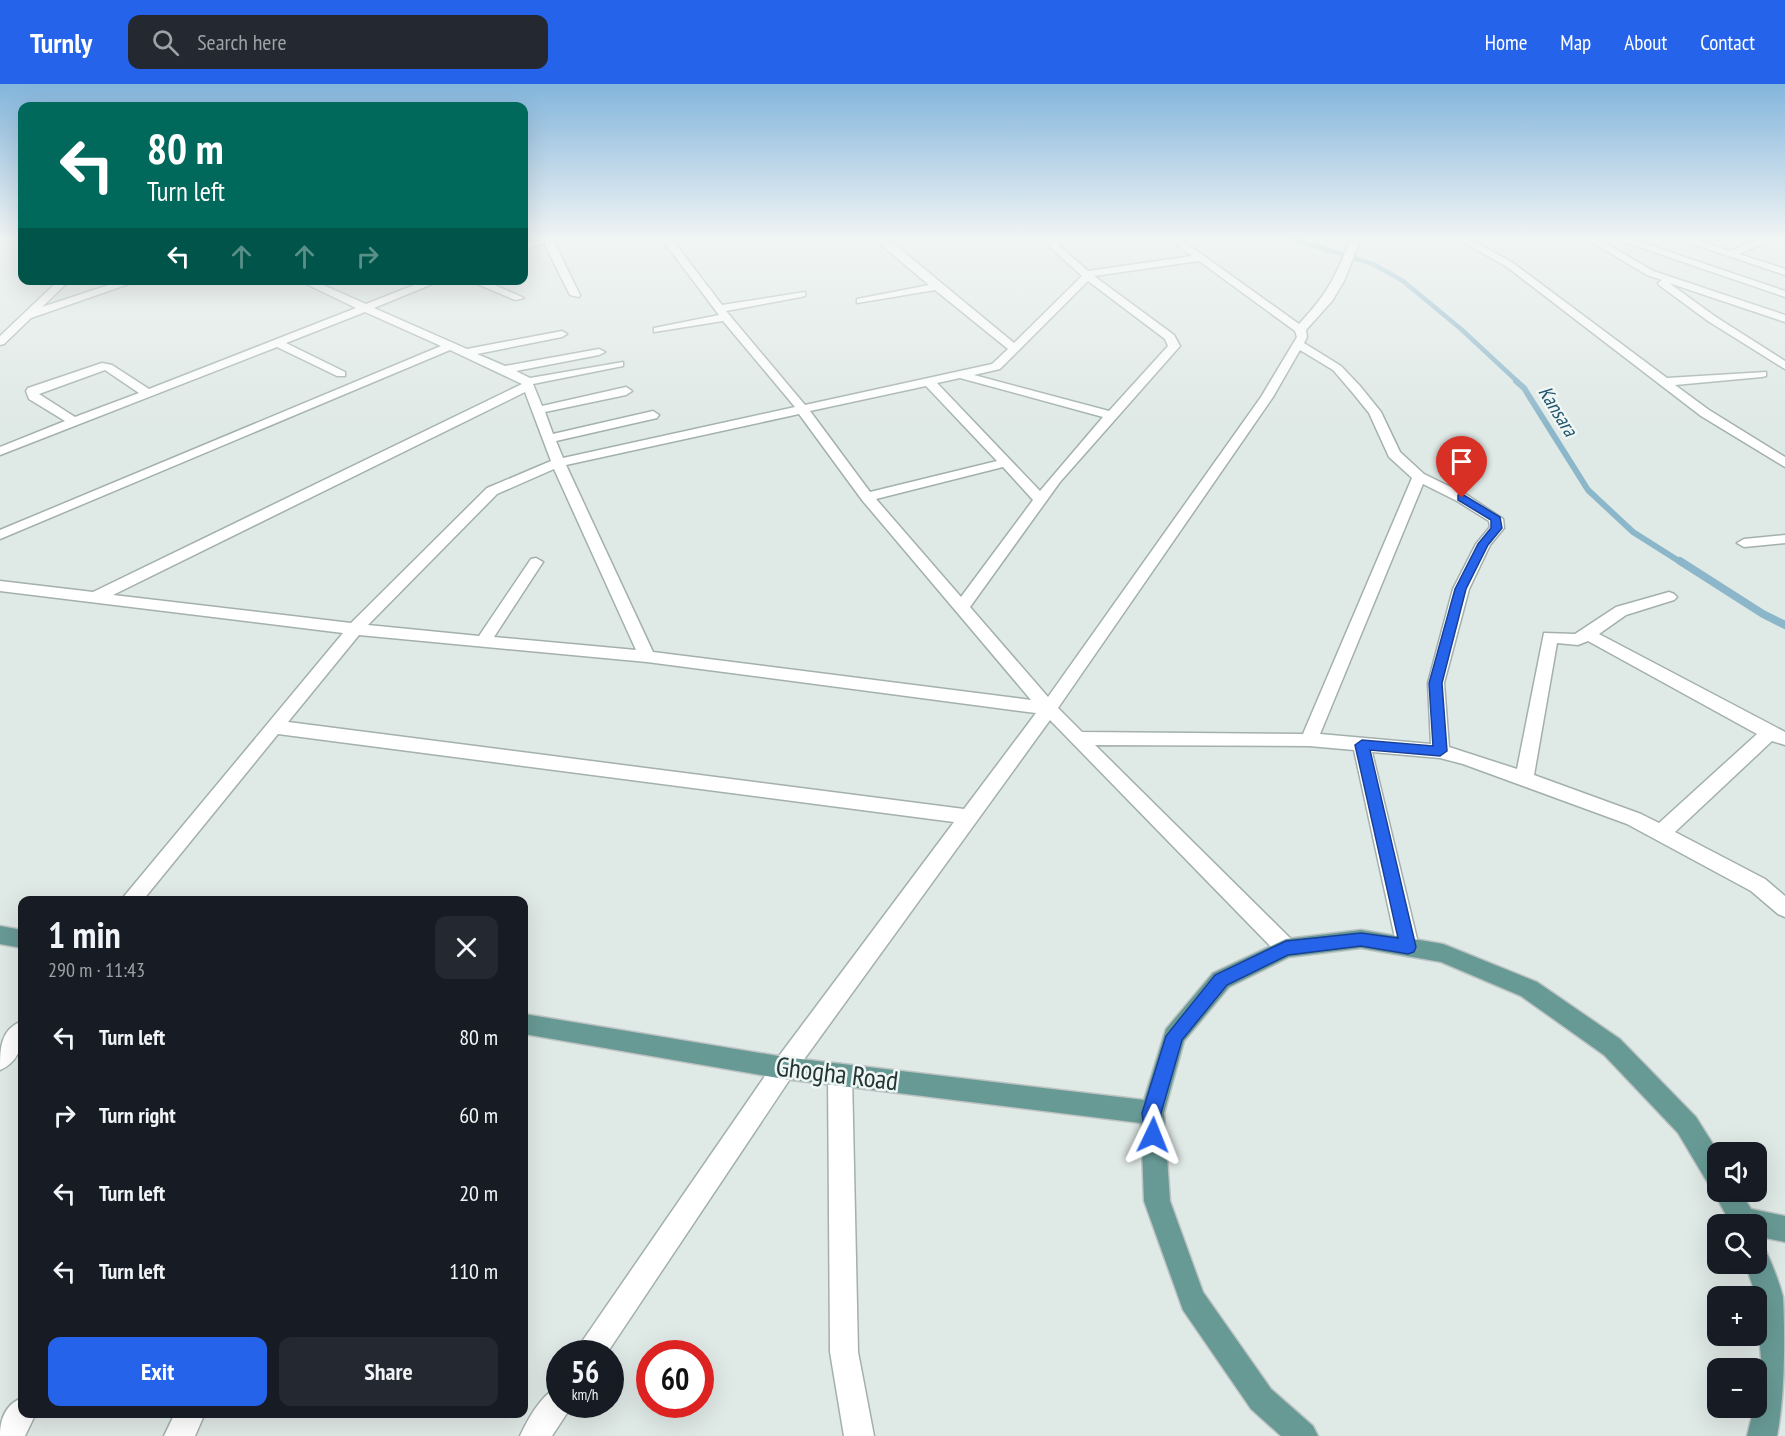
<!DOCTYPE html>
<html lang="en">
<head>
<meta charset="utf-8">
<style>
  :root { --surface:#171b24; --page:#242831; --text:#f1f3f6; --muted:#9ea1a6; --accent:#2563eb }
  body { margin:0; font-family:"PT Sans Narrow",sans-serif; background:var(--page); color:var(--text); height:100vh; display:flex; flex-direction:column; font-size:22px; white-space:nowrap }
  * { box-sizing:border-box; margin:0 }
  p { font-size:20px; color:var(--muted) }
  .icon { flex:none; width:33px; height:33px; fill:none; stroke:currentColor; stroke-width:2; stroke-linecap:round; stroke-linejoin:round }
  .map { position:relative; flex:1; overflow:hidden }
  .panel { position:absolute; left:18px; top:812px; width:510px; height:522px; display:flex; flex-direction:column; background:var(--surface); border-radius:12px; box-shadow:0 6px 24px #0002 }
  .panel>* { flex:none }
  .top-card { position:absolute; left:18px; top:18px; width:510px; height:183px; border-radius:12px; box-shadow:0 6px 24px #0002; background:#00695c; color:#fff; overflow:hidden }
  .controls { position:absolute; left:1707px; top:1058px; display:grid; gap:12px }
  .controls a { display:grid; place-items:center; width:60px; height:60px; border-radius:12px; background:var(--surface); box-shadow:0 6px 24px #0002; font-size:30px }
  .speed { position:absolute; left:546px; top:1256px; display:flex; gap:12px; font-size:30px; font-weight:700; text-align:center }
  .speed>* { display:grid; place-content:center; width:78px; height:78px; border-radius:50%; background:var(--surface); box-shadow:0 6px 24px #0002; line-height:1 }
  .speed small { font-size:15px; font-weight:400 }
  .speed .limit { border:9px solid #d22; background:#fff; color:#111 }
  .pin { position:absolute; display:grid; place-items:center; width:51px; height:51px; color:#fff; margin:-62px -26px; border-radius:50% 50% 50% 0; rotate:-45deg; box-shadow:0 0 6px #0007 }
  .pin .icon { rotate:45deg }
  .me { position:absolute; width:66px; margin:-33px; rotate:2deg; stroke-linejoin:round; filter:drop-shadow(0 0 4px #0008) }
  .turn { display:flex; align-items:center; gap:21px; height:126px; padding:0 30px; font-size:27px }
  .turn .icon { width:78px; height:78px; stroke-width:2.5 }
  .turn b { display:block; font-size:42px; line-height:51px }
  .lanes { display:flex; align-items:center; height:57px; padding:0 30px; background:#0003; justify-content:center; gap:30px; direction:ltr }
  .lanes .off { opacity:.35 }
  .round { display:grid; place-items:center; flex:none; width:63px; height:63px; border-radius:12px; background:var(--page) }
  .overview { display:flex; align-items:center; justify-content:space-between; height:102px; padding:0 30px }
  h1 { font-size:36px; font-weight:800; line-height:45px }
  .cta { display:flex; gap:12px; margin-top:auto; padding:12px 30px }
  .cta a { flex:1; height:69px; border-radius:12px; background:var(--accent); color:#fff; font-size:24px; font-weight:800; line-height:69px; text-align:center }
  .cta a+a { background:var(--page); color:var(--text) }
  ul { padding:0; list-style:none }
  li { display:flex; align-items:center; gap:18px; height:78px; padding:0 30px }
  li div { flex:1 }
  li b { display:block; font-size:22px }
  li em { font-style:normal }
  header { display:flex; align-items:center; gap:36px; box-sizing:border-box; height:84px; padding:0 30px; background:var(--accent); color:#fff }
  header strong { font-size:28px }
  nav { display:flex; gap:33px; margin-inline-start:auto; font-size:21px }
  .search { width:420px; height:54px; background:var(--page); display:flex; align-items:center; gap:15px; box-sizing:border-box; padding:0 21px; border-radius:12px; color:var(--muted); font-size:22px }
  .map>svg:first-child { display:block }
</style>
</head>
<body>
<header>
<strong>Turnly</strong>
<div class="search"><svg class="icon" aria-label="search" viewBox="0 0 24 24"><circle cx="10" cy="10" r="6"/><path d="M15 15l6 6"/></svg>Search here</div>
<nav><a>Home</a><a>Map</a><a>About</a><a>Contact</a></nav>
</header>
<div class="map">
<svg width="1785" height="1352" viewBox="0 0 1785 1352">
  <rect width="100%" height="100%" fill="#dfe9e6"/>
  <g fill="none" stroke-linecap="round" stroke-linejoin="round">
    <path stroke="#8cb6c9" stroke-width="4.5" d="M1289 154 1373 180 1403 197 1461 245 1518 298"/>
    <path stroke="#8cb6c9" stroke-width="6" d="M1516 297 1524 304 1588 406 1633 448 1682 479"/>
    <path stroke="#8cb6c9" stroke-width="8" d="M1680 477 1763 530 1785 541"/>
    <defs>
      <g id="minor">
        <path d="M538 154H552L580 211 579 213 570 211 544 159 524 166V160Z"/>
        <path d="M661 154H671L722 221 805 208V212L801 213 726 227 805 321 992 280 1008 265 935 206 857 219V215L929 201 879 159 877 154H887L1014 259 1082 192 1040 154H1083L1056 159 1088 187 1192 172 1168 154H1179L1299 240C1328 209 1335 194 1351 154H1361L1344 197 1332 217 1306 246 1307 253 1304 259 1341 282 1360 302 1381 328 1400 368 1424 390 1467 411 1503 435 1504 444 1490 461 1469 505 1444 599 1449 663 1517 685 1544 549 1575 550 1616 523 1669 508 1674 510 1677 513 1674 516 1626 531 1599 550 1785 648V661L1772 657 1675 748 1765 795 1785 812V833L1778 830 1751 807 1627 740 1463 680 1440 674 1372 668 1419 863 1415 870 1408 872 1401 870 1397 863 1354 666 1309 662 1095 661 1293 857 1297 864 1293 871 1286 873 1279 871 1050 636 792 992 607 1269H577L581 1259 776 976 954 738 278 650 143 816H121L343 549 0 507V497L93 508 522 300 450 266 0 455V446L441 262 365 228 286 259 345 288V292H337L277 263 0 371V363L65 337 29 315 26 307 28 304 102 279 112 281 149 305 356 224 298 196H312L366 220 427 196H442L374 224 467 265 562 247 567 250 562 253 477 270 505 282 599 265 605 268 599 271 516 287 530 294 623 278V282L533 300 542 322 626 303 632 307 626 311 545 328 553 350 653 327 659 331 657 334 556 357 563 374 795 323 723 237 654 248V244L719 231ZM1199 177 1295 247 1297 253 1261 313 1048 613 970 523 1060 398 1180 262 1174 251 1094 192ZM1088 197 1165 255 1168 262 1109 327 974 291 1000 285ZM1300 266 1333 286 1352 308 1369 329 1389 373 1412 394 1303 650 1082 648 1058 624 1273 313ZM105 286 139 309 75 333 39 310ZM960 294 1103 333 1040 407 937 299ZM926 302 997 377 870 408 810 327ZM525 308 551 377 487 404 351 539 113 511ZM799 330 862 416 1031 616 653 568 566 381ZM1003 383 1033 416 961 513 876 415ZM554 385 636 566 494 553 543 478 536 474 531 475 479 552 368 541 497 410ZM1423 400 1457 417 1489 437 1490 443 1476 460 1453 505 1428 599 1431 660 1320 650ZM359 551 647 578 1036 629 964 725 288 638ZM1588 557 1757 650 1659 739 1641 730 1534 691 1557 559 1578 561Z"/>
        <path d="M1456 154H1468L1513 179 1667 294 1766 288V292L1762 293 1675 301 1709 326 1785 373V383L1701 332 1507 183Z"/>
        <path d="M1585 154H1597L1653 187 1785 231V238L1669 199 1716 233 1785 277V285L1708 237 1659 201 1658 199 1662 196 1647 191Z"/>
        <path d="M1613 154H1628L1785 207V213Z"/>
        <path d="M1675 154H1690L1730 167 1762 154H1776L1739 170 1785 185V191Z"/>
        <path d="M59 196H70L42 223 124 196H140L31 234 4 260 0 261V252Z"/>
        <path d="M468 196H483L524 214 515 216Z"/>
        <path d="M1785 451V459L1744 463 1737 459 1744 455Z"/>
        <path d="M22 937C24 957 21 977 0 986 0 964 0 946 22 937Z"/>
        <path d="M840 980 848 983 852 991 858 1268 874 1352H844L830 1268 828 991 832 983Z"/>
        <path d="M560 1302V1320H573L552 1352H520C528 1335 542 1309 560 1302Z"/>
        <path d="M22 1314V1329H36L25 1352H0C0 1335 6 1320 22 1314Z"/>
        <path d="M175 1329H205L195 1352H164Z"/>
      </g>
      <g id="primary">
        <path d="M0 842 22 846V864L0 860Z"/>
        <path d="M1361 846 1443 860 1537 898 1620 955 1696 1033 1718 1068V1107H1740L1751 1125 1785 1132V1158L1756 1152V1140H1731L1713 1107 1715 1103 1709 1101 1678 1049 1604 971 1521 912 1441 878 1361 864 1289 873 1229 903 1184 957 1164 1029 1170 1117 1203 1208 1271 1305 1313 1342 1318 1352H1281L1251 1325 1183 1226 1144 1117 1141 1039 784 995 524 950V930L784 973 1144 1016 1166 945 1213 889 1286 855Z"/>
        <path d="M1756 1161 1765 1165C1772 1180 1779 1197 1783 1213 1785 1255 1785 1310 1777 1352H1747L1754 1323H1756L1762 1287 1756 1212 1745 1179H1756Z"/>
      </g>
    </defs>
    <use href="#minor" stroke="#a3b0ad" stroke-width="3"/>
    <use href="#primary" stroke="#bdc3c2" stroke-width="3"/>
    <use href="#minor" fill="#fff" fill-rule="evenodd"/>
    <use href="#primary" fill="#689a95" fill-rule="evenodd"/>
  </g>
  <linearGradient id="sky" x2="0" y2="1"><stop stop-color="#83b5dc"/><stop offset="0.45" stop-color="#f1f5f4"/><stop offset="1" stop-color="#f1f5f4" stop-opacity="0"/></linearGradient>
  <rect width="1785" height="343" fill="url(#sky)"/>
  <path fill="#2563eb" stroke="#184099" stroke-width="1.5" d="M1462 410 1500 433 1502 444 1488 461 1466 505 1442 599 1447 667 1440 672 1370 666 1416 863 1414 868 1408 870 1361 862 1288 871 1227 901 1182 956 1161 1029 1162 1051 1159 1058 1153 1060 1146 1058 1142 1029 1166 952 1215 891 1286 857 1361 849 1398 854 1355 661 1362 656 1433 662 1429 599 1455 505 1478 460 1491 444V436L1458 416V411Z"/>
  <g text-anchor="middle" stroke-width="5" stroke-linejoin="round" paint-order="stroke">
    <g font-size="20" font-style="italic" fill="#22556d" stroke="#eff6f4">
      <text transform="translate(1558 327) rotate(58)" y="7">Kansara</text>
    </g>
    <g font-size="27" fill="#223735" stroke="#eff6f4">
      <text transform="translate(837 990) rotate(7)" y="9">Ghogha Road</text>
    </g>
  </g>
</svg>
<div class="controls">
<a><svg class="icon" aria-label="sound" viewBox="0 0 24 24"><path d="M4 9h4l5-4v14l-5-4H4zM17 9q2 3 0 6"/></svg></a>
<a><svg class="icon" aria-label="search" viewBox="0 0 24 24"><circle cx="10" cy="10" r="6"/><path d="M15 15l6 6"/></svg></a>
<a>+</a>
<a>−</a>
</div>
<div class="speed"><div>56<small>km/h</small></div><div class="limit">60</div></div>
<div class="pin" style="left:1462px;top:414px;background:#d93025"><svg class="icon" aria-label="arrive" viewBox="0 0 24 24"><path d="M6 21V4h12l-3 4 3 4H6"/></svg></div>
<svg class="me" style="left:1153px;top:1051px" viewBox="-20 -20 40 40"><path d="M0-17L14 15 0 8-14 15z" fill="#2563eb" stroke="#fff" stroke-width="4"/></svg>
<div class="top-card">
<div class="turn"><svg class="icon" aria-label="left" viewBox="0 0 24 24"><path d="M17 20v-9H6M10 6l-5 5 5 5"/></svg><div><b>80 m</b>Turn left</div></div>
<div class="lanes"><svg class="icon" aria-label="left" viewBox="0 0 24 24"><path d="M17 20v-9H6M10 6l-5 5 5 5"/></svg><svg class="icon off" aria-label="ahead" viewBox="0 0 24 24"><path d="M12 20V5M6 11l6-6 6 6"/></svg><svg class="icon off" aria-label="ahead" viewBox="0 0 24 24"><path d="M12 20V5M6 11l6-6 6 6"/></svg><svg class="icon off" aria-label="right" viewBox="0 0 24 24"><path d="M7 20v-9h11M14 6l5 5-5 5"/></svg></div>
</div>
<section class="panel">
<div class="overview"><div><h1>1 min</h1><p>290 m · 11:43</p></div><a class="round"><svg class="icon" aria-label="close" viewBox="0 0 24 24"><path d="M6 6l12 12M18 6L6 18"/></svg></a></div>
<ul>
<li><svg class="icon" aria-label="left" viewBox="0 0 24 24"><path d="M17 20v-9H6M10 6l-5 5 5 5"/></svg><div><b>Turn left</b></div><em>80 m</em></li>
<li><svg class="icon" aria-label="right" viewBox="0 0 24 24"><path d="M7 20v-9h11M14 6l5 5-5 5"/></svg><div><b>Turn right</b></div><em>60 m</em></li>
<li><svg class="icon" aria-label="left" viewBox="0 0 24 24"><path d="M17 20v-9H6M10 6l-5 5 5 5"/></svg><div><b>Turn left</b></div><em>20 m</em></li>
<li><svg class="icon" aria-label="left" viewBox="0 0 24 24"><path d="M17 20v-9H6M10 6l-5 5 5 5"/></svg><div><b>Turn left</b></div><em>110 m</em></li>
</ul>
<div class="cta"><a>Exit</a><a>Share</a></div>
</section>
</div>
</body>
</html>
